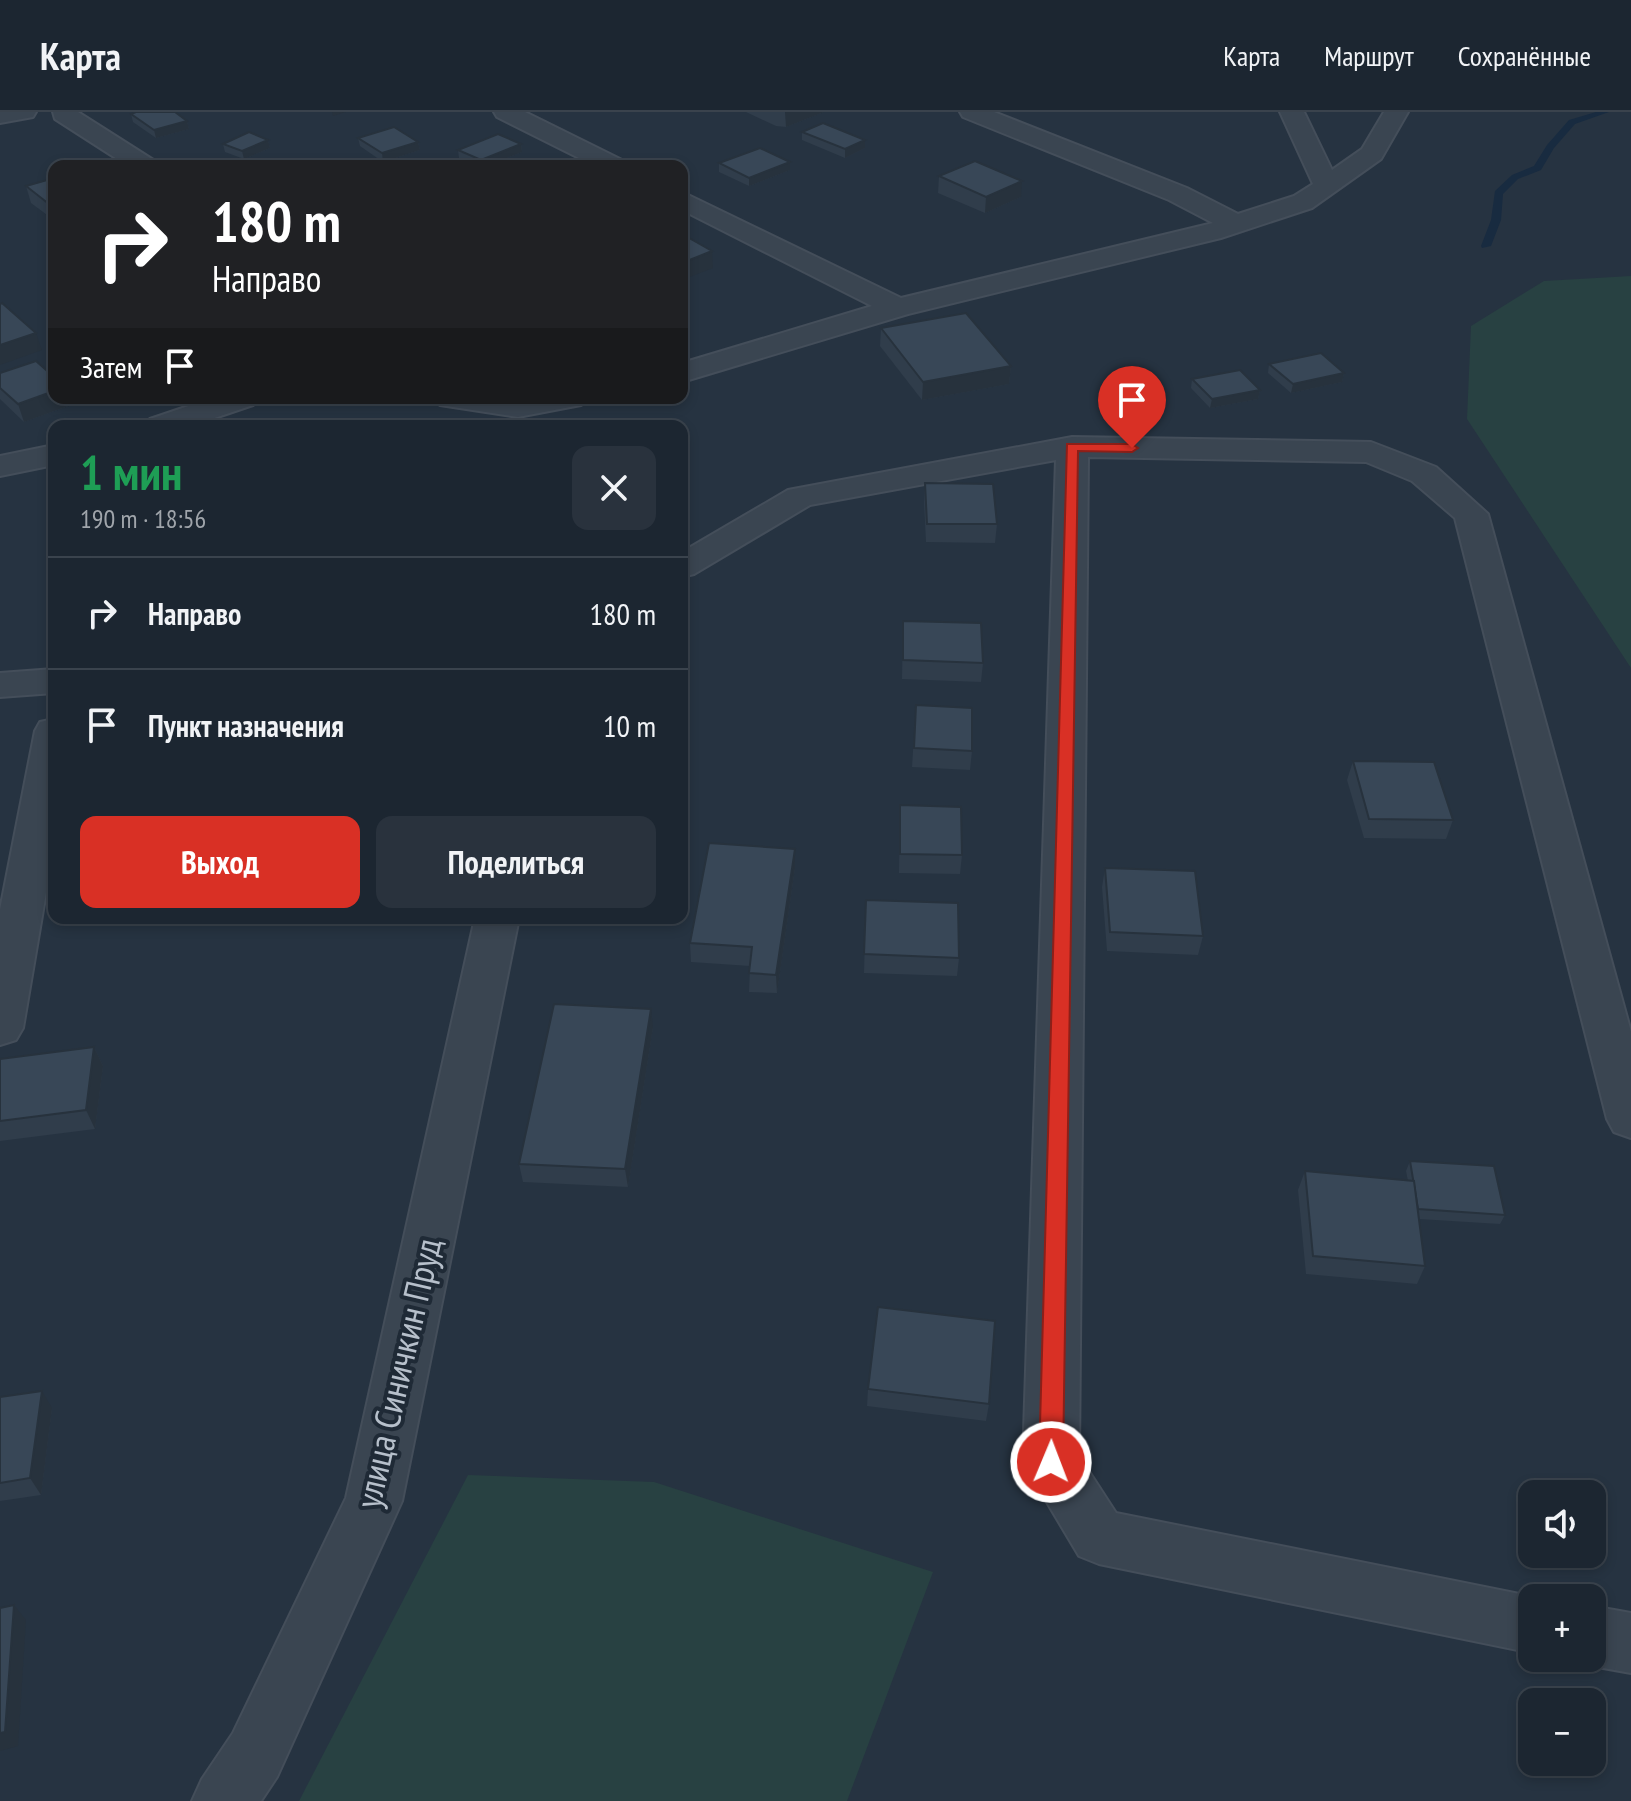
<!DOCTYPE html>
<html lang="ru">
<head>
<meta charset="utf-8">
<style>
  :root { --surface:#1c2631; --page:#29323d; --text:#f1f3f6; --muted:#a0a5ab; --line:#3a434d; --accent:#d93025 }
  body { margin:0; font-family:"PT Sans Narrow",sans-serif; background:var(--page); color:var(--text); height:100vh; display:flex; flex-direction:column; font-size:30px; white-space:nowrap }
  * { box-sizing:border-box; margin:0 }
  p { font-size:26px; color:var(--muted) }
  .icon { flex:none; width:44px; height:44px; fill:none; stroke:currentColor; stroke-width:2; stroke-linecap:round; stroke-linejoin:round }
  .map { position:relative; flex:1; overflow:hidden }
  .sheet { position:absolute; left:48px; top:308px; width:640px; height:504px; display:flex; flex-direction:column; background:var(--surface); border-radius:16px; box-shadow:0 4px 12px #0003,0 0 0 2px var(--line) }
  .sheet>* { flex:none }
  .hud { position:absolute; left:48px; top:48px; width:640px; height:244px; border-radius:16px; box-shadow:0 4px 12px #0003,0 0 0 2px var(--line); background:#202124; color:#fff; overflow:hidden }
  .fabs { position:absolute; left:1518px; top:1368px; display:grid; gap:16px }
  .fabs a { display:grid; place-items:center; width:88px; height:88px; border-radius:16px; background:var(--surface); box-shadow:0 4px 12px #0003,0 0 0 2px var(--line); font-size:40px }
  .pin { position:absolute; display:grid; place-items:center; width:68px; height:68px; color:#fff; margin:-82px -34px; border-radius:50% 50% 50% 0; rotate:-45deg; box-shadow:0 0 8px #0007 }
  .pin .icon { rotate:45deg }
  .me { position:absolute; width:88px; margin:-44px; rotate:1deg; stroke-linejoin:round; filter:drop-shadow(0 0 6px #0008) }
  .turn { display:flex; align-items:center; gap:28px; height:168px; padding:0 32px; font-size:36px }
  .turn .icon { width:104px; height:104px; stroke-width:2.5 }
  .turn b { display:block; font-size:56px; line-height:68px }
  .then { display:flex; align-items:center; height:76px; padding:0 32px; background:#0003; gap:16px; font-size:30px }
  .round { display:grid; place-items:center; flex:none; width:84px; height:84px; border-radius:16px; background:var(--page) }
  .headline { display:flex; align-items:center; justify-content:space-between; height:136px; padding:0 32px }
  h1 { font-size:48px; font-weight:700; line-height:60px; color:#1e9e55 }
  .button { display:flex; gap:16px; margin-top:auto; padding:16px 32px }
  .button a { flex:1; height:92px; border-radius:16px; background:var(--accent); color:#fff; font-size:32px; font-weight:700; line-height:92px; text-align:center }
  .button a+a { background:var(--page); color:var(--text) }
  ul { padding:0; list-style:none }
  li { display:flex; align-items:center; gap:24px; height:112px; padding:0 32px; border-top:2px solid var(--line) }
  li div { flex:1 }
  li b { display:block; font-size:30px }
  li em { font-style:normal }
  header { display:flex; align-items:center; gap:48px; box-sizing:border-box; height:112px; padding:0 40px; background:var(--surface); border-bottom:2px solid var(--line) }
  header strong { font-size:38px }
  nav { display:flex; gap:44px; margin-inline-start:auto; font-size:28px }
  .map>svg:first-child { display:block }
</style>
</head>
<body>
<header>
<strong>Карта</strong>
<nav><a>Карта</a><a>Маршрут</a><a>Сохранённые</a></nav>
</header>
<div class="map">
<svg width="1631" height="1689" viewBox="0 0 1631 1689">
  <rect width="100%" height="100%" fill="#263341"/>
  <g fill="#284142">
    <path d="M1631 164V556L1467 307 1471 214 1544 169Z"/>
    <path d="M468 1363 654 1370 933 1460 847 1689H299Z"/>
  </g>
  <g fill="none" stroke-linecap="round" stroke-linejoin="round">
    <path fill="#182b40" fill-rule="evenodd" d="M1596 0H1609L1575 12 1554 36 1541 58 1518 67 1503 82 1501 108 1491 134 1482 136 1481 134 1491 108 1495 79 1512 63 1534 54 1547 33 1569 8Z"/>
    <defs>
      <g id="minor">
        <path d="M0 0H36L33 5 0 11Z"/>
        <path d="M53 0H78L155 49 159 54H128L55 7Z"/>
        <path d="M494 0H525L624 49 628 54H595L497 5Z"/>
        <path d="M960 0H994L1187 76 1238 102 1294 84 1313 72 1280 0H1304L1332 58 1362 37 1384 0H1408L1381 47 1312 96 1221 126 908 202 682 270V251L872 194 682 98V80L901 186 1213 111 1169 88 963 5Z"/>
        <path d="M212 286H258L253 293 191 314H145L150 307Z"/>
        <path d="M435 286H586L581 293 518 305 440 293Z"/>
        <path d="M1072 325 1371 330 1436 355 1488 402 1631 920V1026L1614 1020 1607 1007 1455 406 1412 369 1366 350 1088 345 1079 1344 1116 1401 1540 1486H1532V1541L1099 1452 1079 1444 1023 1350 1056 348 810 393 694 462 682 465V440L788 378Z"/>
        <path d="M54 333V353L0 364V344Z"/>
        <path d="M54 557V581L0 585V561Z"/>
        <path d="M54 607V733L23 916 16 928 0 933V798L35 619 40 610Z"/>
        <path d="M475 806H519L402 1389 277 1665 261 1689H192L202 1667 233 1621 346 1386Z"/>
        <path d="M1592 1494 1631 1501V1561L1592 1554 1573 1546H1592Z"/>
      </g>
    </defs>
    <use href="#minor" stroke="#444e5a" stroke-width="4"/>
    <use href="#minor" fill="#3a4551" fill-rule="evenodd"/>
  </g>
  <g fill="#303d4b">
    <path d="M746 0H824L786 15 776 14Z"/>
    <path d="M131 2 187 9 189 17 156 26 133 10Z"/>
    <path d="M802 20 865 36 845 46 802 28Z"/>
    <path d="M358 26 418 30 420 38 383 50 360 34Z"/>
    <path d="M268 28 270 36 244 47 225 40 223 32Z"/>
    <path d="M521 32 522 40 487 54H477L459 46 458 38Z"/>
    <path d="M719 51 790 58 749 74 719 60Z"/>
    <path d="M939 64 1021 85 985 101 938 81Z"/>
    <path d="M54 66V108L31 91 26 74Z"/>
    <path d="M881 216 1011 254 1009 272 922 288 880 234Z"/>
    <path d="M1269 252 1344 261 1342 270 1291 281 1268 261Z"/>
    <path d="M0 261 54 286H69L71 293 24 310 0 287Z"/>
    <path d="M1192 267 1260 278 1258 287 1210 296 1191 276Z"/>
    <path d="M925 371 997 412 995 431 926 430 924 390Z"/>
    <path d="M903 509 983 551 981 570 902 567Z"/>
    <path d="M916 593 972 639 970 658 912 655Z"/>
    <path d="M1353 649 1453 708 1446 727 1364 726 1347 668Z"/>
    <path d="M900 693 962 743 960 762 899 761Z"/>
    <path d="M795 756 777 881 749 880 750 854 691 850 690 831Z"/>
    <path d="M1105 756 1203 824 1198 843 1107 839 1102 775Z"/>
    <path d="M866 788 959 846 957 864 864 861Z"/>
    <path d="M653 915 628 1075 523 1070 519 1052Z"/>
    <path d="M94 935 103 954 95 1017 0 1029V947Z"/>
    <path d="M1410 1049 1505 1103 1500 1112 1419 1107 1425 1154 1417 1172 1306 1162 1298 1078 1305 1059 1408 1069 1406 1059Z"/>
    <path d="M868 1277 989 1292 986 1309 867 1294Z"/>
    <path d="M0 1285 52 1296 41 1383 0 1389Z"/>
  </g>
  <g fill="#27323d">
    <path d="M332 0H346L333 4Z"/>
    <path d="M785 0H824L786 15Z"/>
    <path d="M187 9 189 17 156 26 154 18Z"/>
    <path d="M268 28 270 36 244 47 242 39Z"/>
    <path d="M865 28V36L845 46V37Z"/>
    <path d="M418 30 420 38 383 50 382 41Z"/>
    <path d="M521 32 522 40 487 54H482L481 48Z"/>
    <path d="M790 50V58L749 74V66Z"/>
    <path d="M1022 69 1021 85 985 101 986 85Z"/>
    <path d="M712 139 713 156 682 168V151Z"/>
    <path d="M683 200 684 218 682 219V201Z"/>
    <path d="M36 221 42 238 0 253V233Z"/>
    <path d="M1011 254 1009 272 922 288 923 270Z"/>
    <path d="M1344 261 1342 270 1291 281 1293 272Z"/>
    <path d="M1260 278 1258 287 1210 296 1212 287Z"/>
    <path d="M54 279V286H69L71 293 24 310 18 292Z"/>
    <path d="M795 737V756L777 881 776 863Z"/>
    <path d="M651 897 653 915 628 1075 625 1057Z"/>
    <path d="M94 935 103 954 95 1017 86 998Z"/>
    <path d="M42 1279 52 1296 41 1383 30 1366Z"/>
    <path d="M14 1493 26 1508 18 1634 0 1639V1621Z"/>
  </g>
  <g fill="#384757" stroke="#27323d" stroke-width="2">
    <path d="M136 0H175L187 9 154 18 131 2Z"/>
    <path d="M823 11 865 28 845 37 802 20Z"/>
    <path d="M394 15 418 30 382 41 358 26Z"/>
    <path d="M249 20 268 28 242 39 223 32Z"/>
    <path d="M498 22 521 32 481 48 458 38Z"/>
    <path d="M760 36 790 50 749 66 719 51Z"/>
    <path d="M975 49 1022 69 986 85 939 64Z"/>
    <path d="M272 50 281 54H263Z"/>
    <path d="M54 66V96L26 74Z"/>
    <path d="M682 122 712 139 682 151Z"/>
    <path d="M2 191 36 221 0 233V192Z"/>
    <path d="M966 201 1011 254 923 270 881 216Z"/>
    <path d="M1321 241 1344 261 1293 272 1269 252Z"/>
    <path d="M36 249 54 265V279L18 292 0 276V261Z"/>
    <path d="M1240 258 1260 278 1212 287 1192 267Z"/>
    <path d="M925 371 993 372 997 412H927Z"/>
    <path d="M903 509 981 511 983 551 903 548Z"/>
    <path d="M916 593 972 596V639L914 636Z"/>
    <path d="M1353 649 1434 650 1453 708 1369 707Z"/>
    <path d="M900 693 961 695 962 743 900 742Z"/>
    <path d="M709 731 795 737 776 863 749 861 752 835 690 831Z"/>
    <path d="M1105 756 1195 759 1203 824 1110 820Z"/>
    <path d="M866 788 958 791 959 846 864 842Z"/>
    <path d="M554 892 651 897 625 1057 519 1052Z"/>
    <path d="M94 935 86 998 0 1009V947Z"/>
    <path d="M1410 1049 1494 1054 1505 1103 1418 1097Z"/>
    <path d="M1305 1059 1414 1069 1425 1154 1313 1144Z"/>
    <path d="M878 1195 995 1209 989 1292 868 1277Z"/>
    <path d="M42 1279 30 1366 0 1371V1285Z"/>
    <path d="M14 1493 5 1620 0 1621V1496Z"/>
  </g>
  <path fill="#d93025" stroke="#8d1f18" stroke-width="2" d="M1067 332H1132L1138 336 1132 340 1078 339 1063 1350 1059 1358 1051 1361 1043 1358 1039 1350Z"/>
  <g text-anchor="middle" stroke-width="8" stroke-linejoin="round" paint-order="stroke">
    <g font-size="36" fill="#b7c0cb" stroke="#1f2a36">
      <text transform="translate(398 1261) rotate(-77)" y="13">улица Синичкин Пруд</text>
    </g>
  </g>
</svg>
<div class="fabs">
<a><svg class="icon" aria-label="sound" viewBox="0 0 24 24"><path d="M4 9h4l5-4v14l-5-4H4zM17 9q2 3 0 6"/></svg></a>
<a>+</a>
<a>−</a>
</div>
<div class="pin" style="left:1132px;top:336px;background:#d93025"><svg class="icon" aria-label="arrive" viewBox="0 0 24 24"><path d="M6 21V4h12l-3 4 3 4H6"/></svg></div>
<svg class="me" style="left:1051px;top:1350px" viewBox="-20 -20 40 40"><circle r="17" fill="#d93025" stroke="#fff" stroke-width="3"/><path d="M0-11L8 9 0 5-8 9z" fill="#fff"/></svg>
<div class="hud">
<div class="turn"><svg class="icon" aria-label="right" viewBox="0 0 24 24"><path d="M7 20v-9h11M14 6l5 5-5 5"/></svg><div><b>180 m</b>Направо</div></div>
<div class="then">Затем<svg class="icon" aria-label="arrive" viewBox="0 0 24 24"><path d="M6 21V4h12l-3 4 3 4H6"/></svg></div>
</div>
<section class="sheet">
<div class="headline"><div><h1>1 мин</h1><p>190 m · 18:56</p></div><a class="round"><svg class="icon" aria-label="close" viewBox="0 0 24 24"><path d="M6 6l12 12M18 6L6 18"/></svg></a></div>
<ul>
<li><svg class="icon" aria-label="right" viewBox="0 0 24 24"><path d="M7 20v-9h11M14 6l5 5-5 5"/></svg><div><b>Направо</b></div><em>180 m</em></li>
<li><svg class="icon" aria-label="arrive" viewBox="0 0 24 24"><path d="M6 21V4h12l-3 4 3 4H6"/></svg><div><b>Пункт назначения</b></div><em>10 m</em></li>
</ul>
<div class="button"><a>Выход</a><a>Поделиться</a></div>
</section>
</div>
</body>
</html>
